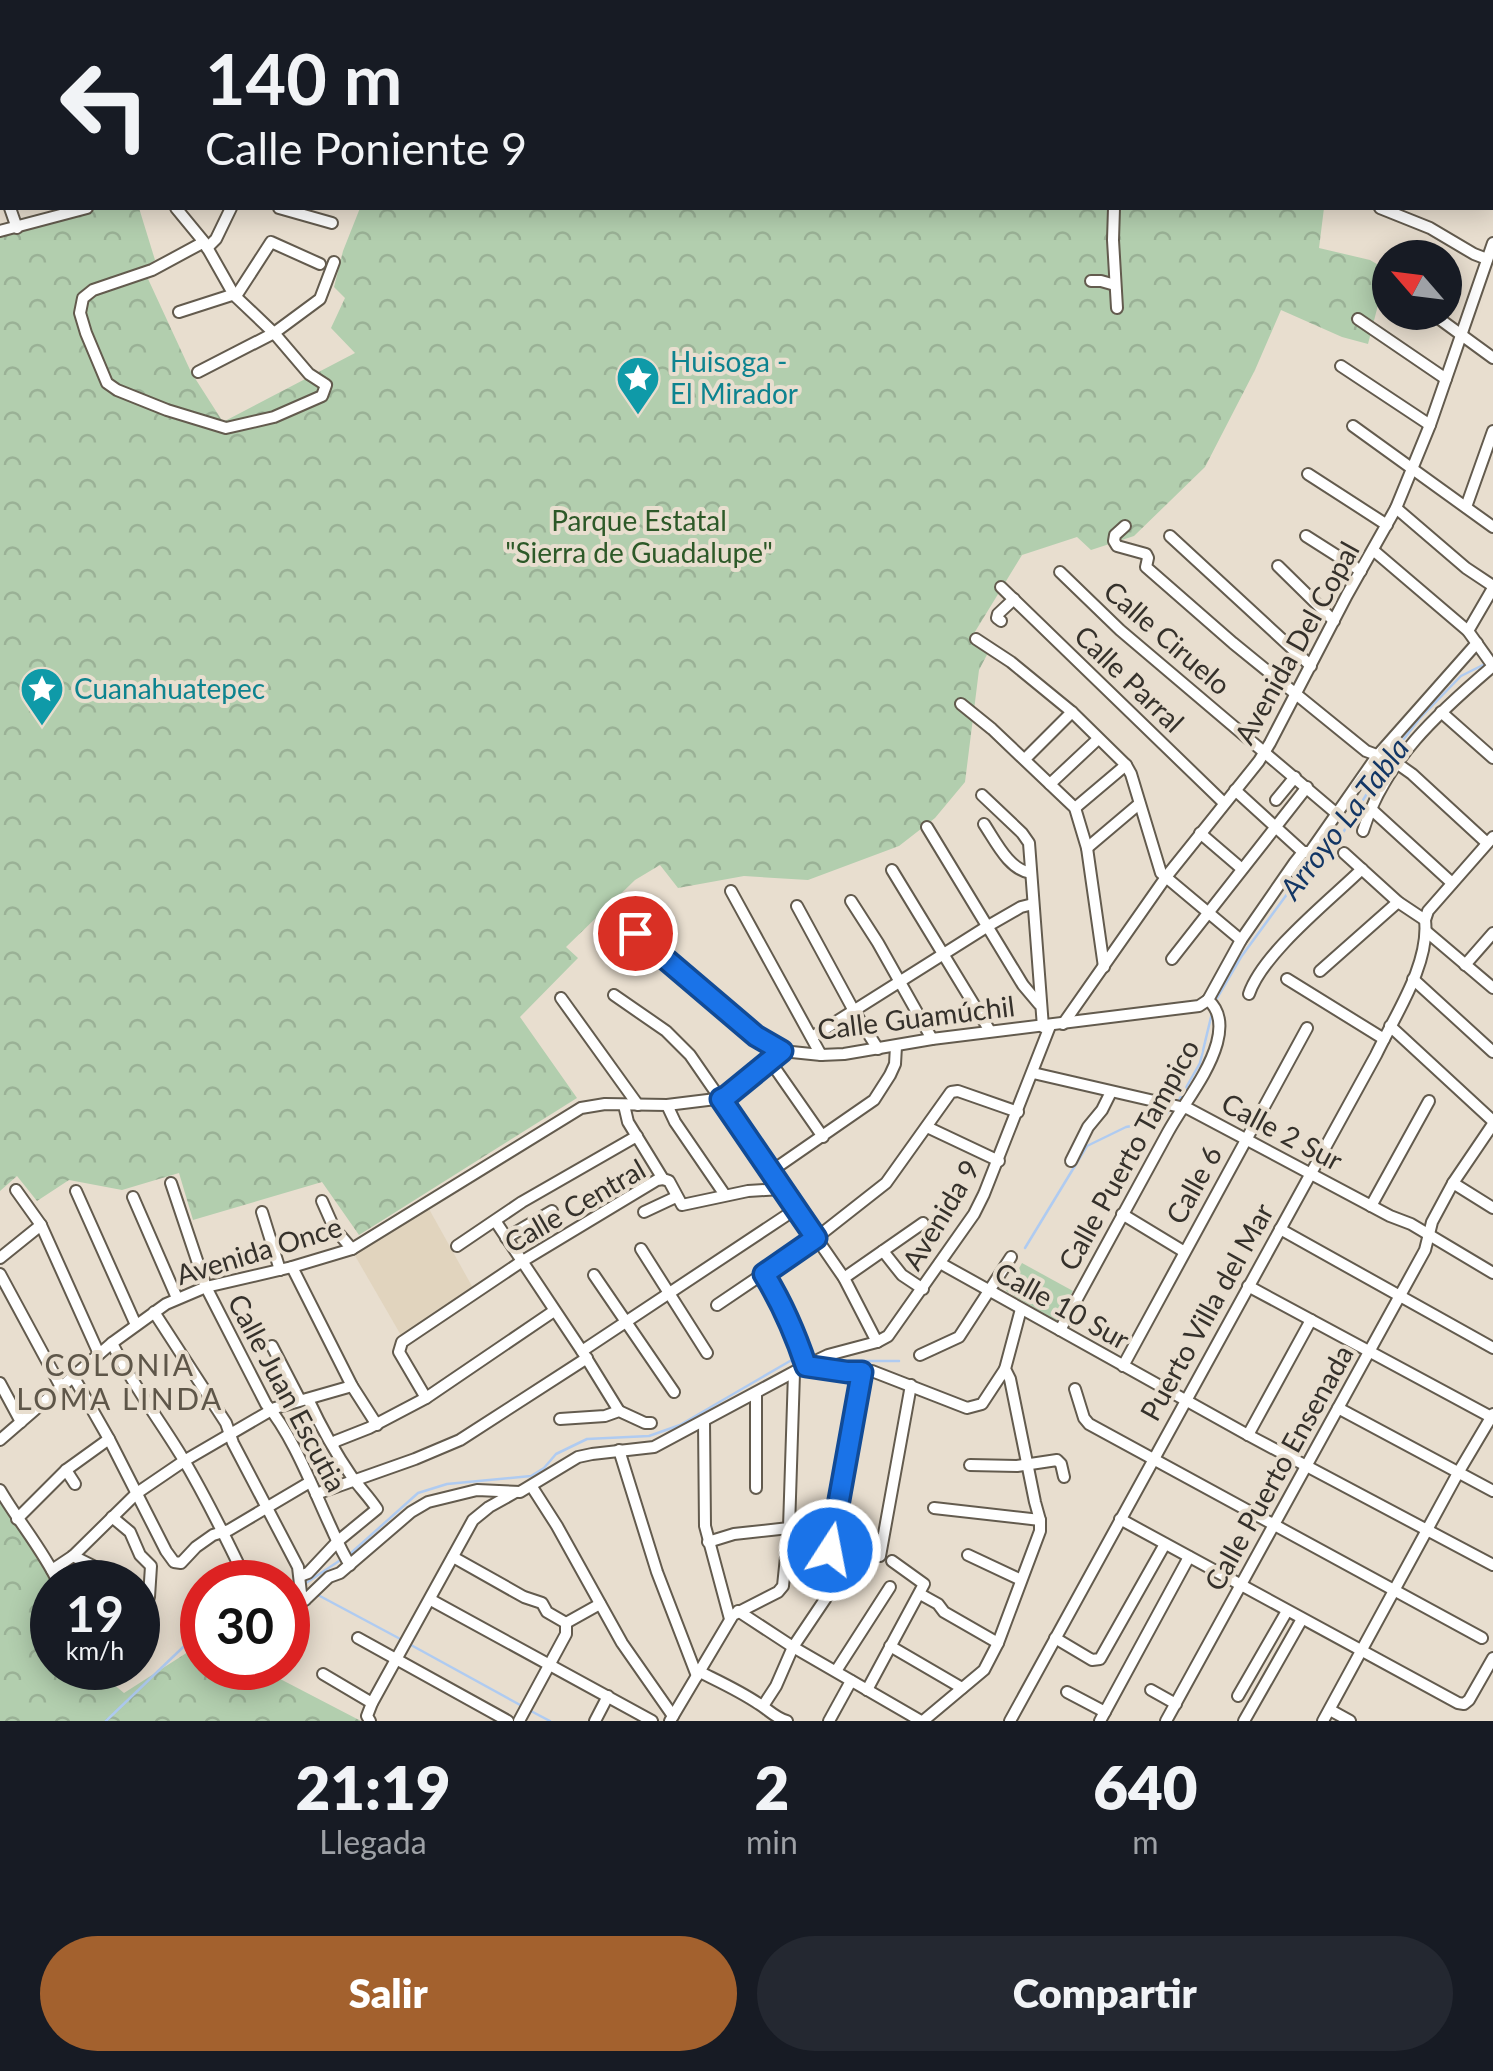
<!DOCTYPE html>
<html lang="es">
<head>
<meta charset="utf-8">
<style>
  :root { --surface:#171b24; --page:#242831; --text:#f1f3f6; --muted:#9ea1a6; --accent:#a3612e }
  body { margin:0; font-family:Lato,sans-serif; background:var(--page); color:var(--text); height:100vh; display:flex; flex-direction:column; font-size:38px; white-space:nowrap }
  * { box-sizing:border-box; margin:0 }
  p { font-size:32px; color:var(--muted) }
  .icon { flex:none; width:55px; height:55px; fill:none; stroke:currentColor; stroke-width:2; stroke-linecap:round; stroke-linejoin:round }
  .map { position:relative; height:1721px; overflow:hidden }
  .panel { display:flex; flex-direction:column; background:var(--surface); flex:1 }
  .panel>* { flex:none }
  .hud { position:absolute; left:0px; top:0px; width:1495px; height:210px; box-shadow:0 5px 25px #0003; background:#171b24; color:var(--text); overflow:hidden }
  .needle { width:65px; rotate:298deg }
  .fabs { position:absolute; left:1372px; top:240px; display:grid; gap:20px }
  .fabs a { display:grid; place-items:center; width:90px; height:90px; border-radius:50%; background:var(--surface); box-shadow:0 5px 25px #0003; font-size:50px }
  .speed { position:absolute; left:30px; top:1560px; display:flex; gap:20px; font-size:50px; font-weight:700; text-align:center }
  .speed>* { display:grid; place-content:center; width:130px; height:130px; border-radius:50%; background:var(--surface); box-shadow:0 5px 25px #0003; line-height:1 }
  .speed small { font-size:25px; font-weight:400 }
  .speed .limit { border:15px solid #d22; background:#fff; color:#111 }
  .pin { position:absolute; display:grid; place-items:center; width:85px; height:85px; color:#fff; margin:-42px; border:5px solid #fff; border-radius:50%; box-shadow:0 2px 10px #0007 }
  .me { position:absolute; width:110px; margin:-55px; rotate:11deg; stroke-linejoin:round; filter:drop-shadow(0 0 8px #0008) }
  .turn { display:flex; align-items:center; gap:35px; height:210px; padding:0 40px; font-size:45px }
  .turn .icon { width:130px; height:130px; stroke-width:2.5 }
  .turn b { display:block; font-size:70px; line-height:85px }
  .eta { display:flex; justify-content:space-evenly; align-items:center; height:170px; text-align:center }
  .eta b { font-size:60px; font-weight:800; line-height:70px }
  .primary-button { display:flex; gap:20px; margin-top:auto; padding:20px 40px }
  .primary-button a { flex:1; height:115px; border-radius:60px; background:var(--accent); color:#fff; font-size:40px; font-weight:800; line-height:115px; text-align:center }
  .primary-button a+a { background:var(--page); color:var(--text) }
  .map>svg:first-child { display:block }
</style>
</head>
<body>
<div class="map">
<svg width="1493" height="1721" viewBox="0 0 1493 1721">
  <defs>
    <pattern id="park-crowns" width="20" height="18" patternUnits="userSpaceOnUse" patternTransform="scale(2.5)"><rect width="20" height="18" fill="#b2ceae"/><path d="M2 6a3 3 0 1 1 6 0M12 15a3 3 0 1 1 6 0" fill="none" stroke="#9ab196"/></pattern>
  </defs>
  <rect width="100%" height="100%" fill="#e8decf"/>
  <path fill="#e1d4be" d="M429 1209 473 1288 402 1337 354 1254Z"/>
  <g fill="url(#park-crowns)">
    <path d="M295 0H1210L1214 2H296Z"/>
    <path d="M77 208H139L155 260 143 268 191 372 223 422 355 353 331 328 345 298 334 287 343 251 360 208H1324L1319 248 1370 260 1387 270 1368 344 1342 337 1281 310 1255 370 1205 467 1134 536 1091 550 1077 537 1022 555 973 635 991 647 979 670 965 782 935 818 899 846 808 880 744 876 678 888 660 865 635 880 566 947 578 958 520 1017 577 1098 359 1235 322 1182 193 1220 179 1173 122 1190 69 1180 37 1201 17 1176 0 1191V229Z"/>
    <path d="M0 1489 56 1582H52V1668H94L124 1693 202 1643V1668H259L361 1721H0Z"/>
  </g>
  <path fill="#b2ceae" d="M1022 1263 1073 1291 1057 1321 1006 1291Z"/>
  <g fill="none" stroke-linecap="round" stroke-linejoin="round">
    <g stroke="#afcbf1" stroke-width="2.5">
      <path d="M1392 754 1420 718 1461 676 1485 664"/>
      <path d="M1217 998 1241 957 1304 871 1344 831 1387 761"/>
      <path d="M1179 1100 1200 1063 1212 1013"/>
      <path d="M1025 1248 1087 1146 1126 1127 1159 1121 1168 1112"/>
      <path d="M829 1361H899"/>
      <path d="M351 1553 418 1493 447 1484 531 1476 544 1468 556 1454 587 1439 649 1436 680 1425 790 1361H798"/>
      <path d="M306 1583 339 1561"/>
      <path d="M318 1595 404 1641"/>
      <path d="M411 1645 522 1706"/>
      <path d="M529 1710 550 1721"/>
      <path d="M106 1721 202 1629"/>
    </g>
    <defs>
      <g id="minor">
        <path d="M35 0 38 2"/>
        <path d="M1062 0H1077"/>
        <path d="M1185 0 1195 2"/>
        <path d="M1437 0 1443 2"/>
        <path d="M97 2 98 0"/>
        <path d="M170 2 171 0"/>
        <path d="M1226 2 1228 0"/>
        <path d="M1492 23H1493"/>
        <path d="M0 40 1 42"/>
        <path d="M1492 83H1493"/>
        <path d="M0 85 2 84"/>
        <path d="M1492 118H1493"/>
        <path d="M1492 178 1493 179"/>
        <path d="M0 179 2 186"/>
        <path d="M10 208 17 228"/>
        <path d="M176 208 204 242 234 295 274 333 309 374 326 385 322 396 274 417 226 428 167 410 117 390 107 383 86 333 80 313 83 298 93 290 152 270 204 242"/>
        <path d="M279 208 332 223"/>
        <path d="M1114 208 1113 240 1117 308"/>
        <path d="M1380 208 1430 228 1474 254 1487 259"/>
        <path d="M0 231 87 208"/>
        <path d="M207 248 216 239 231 208"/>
        <path d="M1091 281H1101L1115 285"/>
        <path d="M179 312 238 293 271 242 320 264"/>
        <path d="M1430 312 1493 358"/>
        <path d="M1358 319 1446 379"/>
        <path d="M1341 366 1430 425"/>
        <path d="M198 372 274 333 320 299 334 262"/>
        <path d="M1353 426 1493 527"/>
        <path d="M1308 474 1387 525"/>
        <path d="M1466 507 1493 431"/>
        <path d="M1396 508 1466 568 1493 586"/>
        <path d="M1125 526 1115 535 1114 541 1117 546 1146 554 1148 558 1146 567 1233 643 1366 751 1395 762 1412 774 1487 843"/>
        <path d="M1170 536 1311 666"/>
        <path d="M1306 536 1361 571"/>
        <path d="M1373 550 1468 631 1493 666"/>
        <path d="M1278 566 1334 621"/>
        <path d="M1060 572 1120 630 1337 814"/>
        <path d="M1001 587 1224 803"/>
        <path d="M1001 621 997 618 998 614 1014 599"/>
        <path d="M1468 631 1493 588"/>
        <path d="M976 639 1011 662 1072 712 1126 765 1131 774 1161 873 1241 940"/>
        <path d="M961 704 992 729 1075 808 1087 848 1104 967"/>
        <path d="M1441 712 1493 758"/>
        <path d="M1025 759 1072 712"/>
        <path d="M1050 784 1098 739"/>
        <path d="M1235 790 1303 852"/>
        <path d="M982 795 1022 833 1029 843 1043 1027"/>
        <path d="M1276 800 1295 777"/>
        <path d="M1075 808 1126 765"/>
        <path d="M1371 809 1452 883"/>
        <path d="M984 824C996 842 1009 870 1031 873"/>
        <path d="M927 827 1023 985 1039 1004"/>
        <path d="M1363 831C1384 761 1439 712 1493 666"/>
        <path d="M1200 833 1242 869"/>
        <path d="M1087 848 1139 804"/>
        <path d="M1344 853 1398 902 1425 920"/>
        <path d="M892 870 990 1031"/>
        <path d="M731 891 821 1055"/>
        <path d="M851 901 878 943 932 1039"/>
        <path d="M797 906 854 1011 878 1049"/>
        <path d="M614 915 756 1036 782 1051 821 1055 844 1054 932 1039 1199 1006 1208 1000"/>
        <path d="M1425 920 1428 911 1493 837"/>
        <path d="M1427 932 1493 988"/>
        <path d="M1172 959 1307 787"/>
        <path d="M1465 965 1493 933"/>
        <path d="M1320 971 1398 902"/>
        <path d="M1287 979 1384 1039"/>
        <path d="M1413 979 1493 1052"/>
        <path d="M1249 994C1263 953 1329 901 1362 869"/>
        <path d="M614 995 666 1031 690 1055 844 1278 877 1342"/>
        <path d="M561 998 638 1105"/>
        <path d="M1208 1000 1241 940 1295 862 1303 852H1310L1377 756 1477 643"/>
        <path d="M1063 1024 1166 877 1259 761 1270 743 1347 595 1396 508 1430 425 1493 243"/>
        <path d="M1390 1026 1493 1121"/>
        <path d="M812 1037 988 926 1021 907 1033 904"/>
        <path d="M770 1061 823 1137"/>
        <path d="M1033 1073 1189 1109 1390 1216 1411 1224 1493 1273"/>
        <path d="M624 1105 628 1122 663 1179 669 1181 682 1205 748 1191 781 1189"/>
        <path d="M667 1105 675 1122 725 1195"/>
        <path d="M927 1127 999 1161"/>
        <path d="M1071 1161 1088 1127 1102 1110 1111 1092"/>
        <path d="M770 1172 874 1100 890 1075 895 1064 896 1046"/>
        <path d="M171 1183 206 1287 266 1404C292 1434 312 1486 329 1523 336 1538 341 1551 350 1565"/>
        <path d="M1453 1183 1493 1208"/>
        <path d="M16 1190 41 1225 99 1354"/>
        <path d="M76 1191 136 1325"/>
        <path d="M133 1197 177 1298"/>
        <path d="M322 1201 334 1228 352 1249"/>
        <path d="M1371 1206 1429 1101"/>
        <path d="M262 1212 280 1270"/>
        <path d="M644 1212 676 1197"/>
        <path d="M1122 1214 1183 1251"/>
        <path d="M496 1222 582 1351 619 1411"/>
        <path d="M1280 1229 1493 1348"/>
        <path d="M506 1238 552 1211"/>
        <path d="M457 1246 522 1202 637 1136"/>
        <path d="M641 1249 707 1353"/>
        <path d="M883 1251 902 1275 923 1289"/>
        <path d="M0 1258 41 1225"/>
        <path d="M940 1263 1248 1435 1493 1565"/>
        <path d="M292 1267 352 1386 377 1425"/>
        <path d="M764 1273C782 1303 795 1333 805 1366L828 1355 877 1342 888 1336 974 1214 984 1194 1050 1026"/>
        <path d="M0 1274 61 1387"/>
        <path d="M594 1275 674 1392"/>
        <path d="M844 1278 923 1223"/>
        <path d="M1248 1286 1493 1418"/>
        <path d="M717 1305 816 1238 886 1183 951 1092 958 1091 1018 1112"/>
        <path d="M154 1312 226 1423 233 1443 298 1567 301 1593 305 1600"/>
        <path d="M1060 1330C1096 1264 1132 1198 1168 1132 1184 1103 1208 1075 1217 1043 1221 1028 1221 1011 1208 1000"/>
        <path d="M112 1343C131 1383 159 1419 182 1457 206 1497 227 1540 247 1582"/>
        <path d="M272 1346 300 1400"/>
        <path d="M582 1351 796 1209"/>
        <path d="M920 1355 959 1337 1011 1257"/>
        <path d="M1123 1366 1307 1028"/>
        <path d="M73 1376 109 1439 166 1551 174 1562 181 1563 196 1547 213 1535 229 1530 310 1482"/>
        <path d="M0 1383 21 1422"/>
        <path d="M1075 1389 1084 1418 1089 1424 1482 1638"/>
        <path d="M426 1398 399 1352 402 1342 521 1262 657 1180 663 1179"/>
        <path d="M1338 1408 1493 1491"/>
        <path d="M560 1419 605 1416 619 1411 645 1423H651"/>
        <path d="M704 1421 705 1526 730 1619"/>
        <path d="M1248 1435 1311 1320"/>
        <path d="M0 1440 112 1343 166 1304 206 1287 292 1267 352 1249 581 1108 605 1104 667 1105 724 1098 782 1051"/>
        <path d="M333 1445 336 1441 369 1428 426 1398 554 1311"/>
        <path d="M619 1450 657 1572 697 1676"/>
        <path d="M970 1465 1017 1466 1057 1460 1061 1464 1064 1477"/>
        <path d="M66 1470 75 1484"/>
        <path d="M532 1487 557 1526 622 1643 673 1716"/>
        <path d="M756 1488V1394"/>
        <path d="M0 1490C18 1521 43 1550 58 1582"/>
        <path d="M316 1494 415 1459 460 1440 587 1358"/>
        <path d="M934 1508 1040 1520"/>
        <path d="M112 1517 130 1532 140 1555 151 1566 149 1597 138 1609"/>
        <path d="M17 1519 66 1470 109 1439"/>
        <path d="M1120 1519 1458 1703 1464 1704 1469 1700 1493 1658"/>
        <path d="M708 1542 734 1534 789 1528"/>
        <path d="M968 1555 1021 1580"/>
        <path d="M73 1556 125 1582"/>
        <path d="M880 1556 911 1385"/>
        <path d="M453 1557 524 1597 542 1603 547 1612 566 1623"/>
        <path d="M52 1570 73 1556 137 1493 184 1461 275 1408 352 1386"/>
        <path d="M300 1576 308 1573 338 1541 377 1509C370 1498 360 1488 352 1477 334 1451 321 1427 308 1399"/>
        <path d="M920 1594 938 1604 944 1612 998 1643"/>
        <path d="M431 1600 652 1721"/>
        <path d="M288 1604 305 1600 329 1577 340 1573 411 1512 428 1502 477 1490 520 1492 578 1457 592 1454 654 1447 805 1366 847 1373 872 1371 967 1408 982 1404 1005 1369"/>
        <path d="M738 1611 793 1647 921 1721"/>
        <path d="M358 1638 508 1721"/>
        <path d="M1055 1638 1092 1660 1100 1659 1165 1544"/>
        <path d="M202 1641 199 1653 202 1662"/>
        <path d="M890 1646 962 1688"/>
        <path d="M96 1668 106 1679"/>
        <path d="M836 1671 890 1587"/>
        <path d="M700 1672C720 1682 740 1691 759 1704 769 1710 775 1718 787 1721"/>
        <path d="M323 1674 372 1703"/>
        <path d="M867 1690 924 1584 892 1561"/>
        <path d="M1151 1690 1176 1704"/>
        <path d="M1067 1692 1105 1712"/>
        <path d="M1238 1696 1287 1611"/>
        <path d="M763 1706 776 1686 793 1647 838 1580C839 1570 830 1561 830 1550L862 1371"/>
        <path d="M1330 1710 1350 1721"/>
        <path d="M370 1721 367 1716 372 1703 473 1520 489 1507 514 1493"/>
        <path d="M519 1721 566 1634V1623L600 1604"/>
        <path d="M595 1721 608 1696"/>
        <path d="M670 1721 733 1615 778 1592 783 1586 789 1528 794 1373"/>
        <path d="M829 1721 851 1681"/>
        <path d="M923 1721 984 1670 998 1643 1040 1531V1520L1035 1502 1010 1379 1005 1369 1021 1309"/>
        <path d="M1010 1721 1376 1055C1395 1015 1430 964 1425 920"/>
        <path d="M1100 1721 1189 1557"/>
        <path d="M1166 1721 1425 1250 1432 1222 1453 1183 1493 1124"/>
        <path d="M1244 1721 1302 1619"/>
        <path d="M1323 1721 1458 1473 1493 1414"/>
      </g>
    </defs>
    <use href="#minor" stroke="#635b4e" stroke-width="14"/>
    <use href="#minor" stroke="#fff" stroke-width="10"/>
  </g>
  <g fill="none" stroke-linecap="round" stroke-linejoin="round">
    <defs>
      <path id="route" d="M635 933 756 1036 782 1051 727 1096 721 1099 816 1238 764 1274C782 1303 795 1333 806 1366L847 1372H862L830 1550"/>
    </defs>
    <use href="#route" stroke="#114b97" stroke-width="25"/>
    <use href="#route" stroke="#1a73e8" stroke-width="18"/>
  </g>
  <defs>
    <symbol id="sight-pin" viewBox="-11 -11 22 30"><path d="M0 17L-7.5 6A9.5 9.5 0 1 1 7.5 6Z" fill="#0f9aa8" stroke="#e8decf"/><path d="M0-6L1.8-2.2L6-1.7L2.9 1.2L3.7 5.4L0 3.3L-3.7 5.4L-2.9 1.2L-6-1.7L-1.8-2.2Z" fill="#fff"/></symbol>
  </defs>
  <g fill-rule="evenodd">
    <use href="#sight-pin" x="613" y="353" width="50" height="68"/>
    <use href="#sight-pin" x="17" y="664" width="50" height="68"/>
  </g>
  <g text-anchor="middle" stroke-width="8" stroke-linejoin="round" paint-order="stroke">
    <g font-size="28" fill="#0d838f" stroke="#e8decf" text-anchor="start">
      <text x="670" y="372">Huisoga -<tspan x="670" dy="32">El Mirador</tspan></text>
      <text x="74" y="699">Cuanahuatepec</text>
    </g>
    <g font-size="28" fill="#2d5928" stroke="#e8decf">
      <text x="639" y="531">Parque Estatal<tspan x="639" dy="32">"Sierra de Guadalupe"</tspan></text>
    </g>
    <g font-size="28" fill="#35312b" stroke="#e8decf">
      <text transform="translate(1167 638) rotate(41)" y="10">Calle Ciruelo</text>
      <text transform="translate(1297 643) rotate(-61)" y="10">Avenida Del Copal</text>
      <text transform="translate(1129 679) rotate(44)" y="10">Calle Parral</text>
      <text transform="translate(916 1018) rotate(-7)" y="10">Calle Guamúchil</text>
      <text transform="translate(1282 1132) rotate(28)" y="10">Calle 2 Sur</text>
      <text transform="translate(1129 1155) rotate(-61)" y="10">Calle Puerto Tampico</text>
      <text transform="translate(1194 1185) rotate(-61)" y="10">Calle 6</text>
      <text transform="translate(575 1206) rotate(-30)" y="10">Calle Central</text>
      <text transform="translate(941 1215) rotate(-59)" y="10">Avenida 9</text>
      <text transform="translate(259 1251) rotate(-17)" y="10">Avenida Once</text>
      <text transform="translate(1062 1306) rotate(29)" y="10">Calle 10 Sur</text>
      <text transform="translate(1207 1312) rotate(-61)" y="10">Puerto Villa del Mar</text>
      <text transform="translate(287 1393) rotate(62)" y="10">Calle Juan Escutia</text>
      <text transform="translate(1279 1468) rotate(-61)" y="10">Calle Puerto Ensenada</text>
    </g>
    <g font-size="30" font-style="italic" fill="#123665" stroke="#e8decf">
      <text transform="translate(1345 819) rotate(-53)" y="10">Arroyo La Tabla</text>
    </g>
    <g font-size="30" letter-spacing="2.5" fill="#5e5649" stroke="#e8decf">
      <text x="120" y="1376">COLONIA<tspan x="120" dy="34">LOMA LINDA</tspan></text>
    </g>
  </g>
</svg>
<div class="fabs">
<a><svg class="needle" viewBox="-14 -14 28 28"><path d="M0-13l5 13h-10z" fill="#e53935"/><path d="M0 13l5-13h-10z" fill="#9ea1a6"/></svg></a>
</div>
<div class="speed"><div>19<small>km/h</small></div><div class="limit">30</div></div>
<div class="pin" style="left:635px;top:933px;background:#d93025"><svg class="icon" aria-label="arrive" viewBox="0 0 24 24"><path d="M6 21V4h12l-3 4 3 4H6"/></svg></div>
<svg class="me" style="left:830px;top:1550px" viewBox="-20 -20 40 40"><circle r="17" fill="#1a73e8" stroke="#fff" stroke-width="3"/><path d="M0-11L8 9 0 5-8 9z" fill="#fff"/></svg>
<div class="hud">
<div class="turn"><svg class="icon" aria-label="left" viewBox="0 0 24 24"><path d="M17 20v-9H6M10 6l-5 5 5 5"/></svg><div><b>140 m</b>Calle Poniente 9</div></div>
</div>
</div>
<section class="panel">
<div class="eta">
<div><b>21:19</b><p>Llegada</p></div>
<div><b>2</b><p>min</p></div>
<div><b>640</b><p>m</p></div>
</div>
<div class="primary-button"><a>Salir</a><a>Compartir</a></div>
</section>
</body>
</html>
